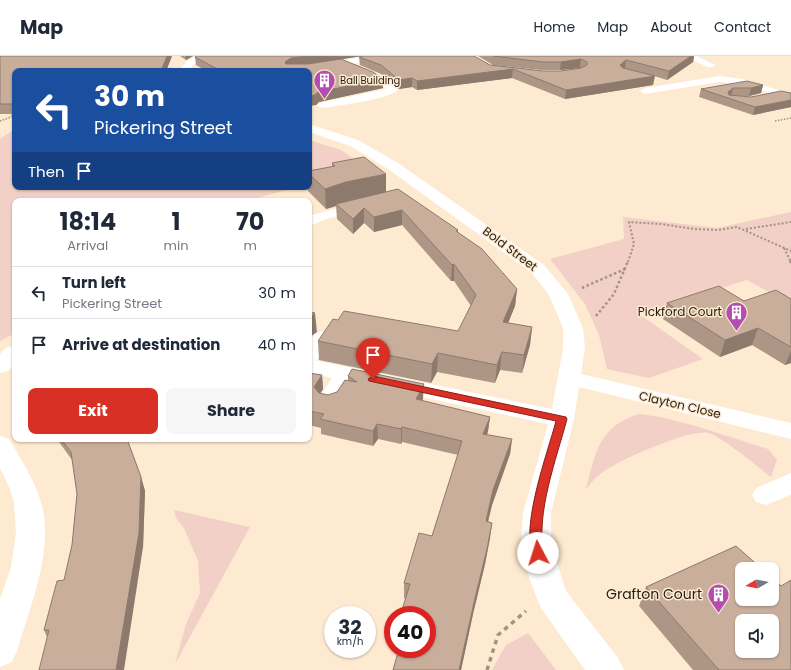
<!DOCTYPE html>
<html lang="en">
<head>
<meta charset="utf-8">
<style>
  :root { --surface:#fff; --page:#f6f6f7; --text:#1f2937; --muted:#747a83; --line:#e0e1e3; --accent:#d93025 }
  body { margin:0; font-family:Poppins,sans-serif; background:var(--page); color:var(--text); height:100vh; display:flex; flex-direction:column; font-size:15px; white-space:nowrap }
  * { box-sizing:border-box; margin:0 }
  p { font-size:13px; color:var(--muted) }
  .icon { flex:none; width:22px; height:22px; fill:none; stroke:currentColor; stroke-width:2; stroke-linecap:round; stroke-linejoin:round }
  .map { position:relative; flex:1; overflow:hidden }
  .panel { position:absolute; left:12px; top:142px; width:300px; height:244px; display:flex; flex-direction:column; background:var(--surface); border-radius:8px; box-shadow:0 1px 3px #0004 }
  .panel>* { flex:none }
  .top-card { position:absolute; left:12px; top:12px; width:300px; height:122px; border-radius:8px; box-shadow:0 1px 3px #0004; background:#1a4fa0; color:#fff; overflow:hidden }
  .needle { width:26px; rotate:260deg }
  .buttons { position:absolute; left:735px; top:506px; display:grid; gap:8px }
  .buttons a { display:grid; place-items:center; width:44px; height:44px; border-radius:8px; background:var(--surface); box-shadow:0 1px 3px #0004; font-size:20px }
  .speed { position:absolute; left:324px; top:550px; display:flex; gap:8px; font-size:20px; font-weight:700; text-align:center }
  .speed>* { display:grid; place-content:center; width:52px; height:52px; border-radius:50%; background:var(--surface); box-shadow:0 1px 3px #0004; line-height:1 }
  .speed small { font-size:10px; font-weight:400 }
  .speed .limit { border:6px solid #d22; background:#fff; color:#111 }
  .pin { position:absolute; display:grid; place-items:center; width:34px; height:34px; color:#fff; margin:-41px -17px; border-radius:50% 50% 50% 0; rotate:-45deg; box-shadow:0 0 4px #0007 }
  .pin .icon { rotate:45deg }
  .me { position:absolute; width:44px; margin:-22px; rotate:355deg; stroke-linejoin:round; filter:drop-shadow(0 0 3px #0008) }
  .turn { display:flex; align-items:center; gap:14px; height:84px; padding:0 16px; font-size:18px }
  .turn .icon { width:52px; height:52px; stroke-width:2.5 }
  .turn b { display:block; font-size:28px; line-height:34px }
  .then { display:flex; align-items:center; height:38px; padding:0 16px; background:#0003; gap:8px; font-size:15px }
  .eta { display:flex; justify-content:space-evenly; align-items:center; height:68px; text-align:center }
  .eta b { font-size:24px; font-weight:700; line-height:28px }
  .button { display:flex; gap:8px; margin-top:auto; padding:8px 16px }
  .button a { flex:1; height:46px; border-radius:8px; background:var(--accent); color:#fff; font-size:16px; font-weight:700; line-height:46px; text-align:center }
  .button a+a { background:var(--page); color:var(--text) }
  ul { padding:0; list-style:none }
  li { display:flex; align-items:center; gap:12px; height:52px; padding:0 16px; border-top:1px solid var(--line) }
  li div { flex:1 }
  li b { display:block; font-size:15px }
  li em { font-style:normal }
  header { display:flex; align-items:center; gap:24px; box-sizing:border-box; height:56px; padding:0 20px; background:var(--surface); border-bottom:1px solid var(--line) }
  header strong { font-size:19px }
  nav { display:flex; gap:22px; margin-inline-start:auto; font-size:14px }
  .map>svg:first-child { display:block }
</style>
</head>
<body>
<header>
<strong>Map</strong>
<nav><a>Home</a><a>Map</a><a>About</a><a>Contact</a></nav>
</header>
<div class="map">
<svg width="791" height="614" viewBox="0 0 791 614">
  <rect width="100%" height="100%" fill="#fdead0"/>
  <g fill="#f2cfc7">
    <path d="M15 73V131H297L247 145H15V277L0 285V83Z"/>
    <path d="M309 84 341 94 369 114 309 128Z"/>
    <path d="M791 156V248L747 224 639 258 703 303 649 322 607 313 599 279 585 248 550 203 624 183 623 161 717 172Z"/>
    <path d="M639 358 661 361 699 371 768 393 777 404 771 421C758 411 721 380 708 377 691 373 627 401 611 411 601 416 593 424 586 433 596 396 598 371 639 358Z"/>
    <path d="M174 454 250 471 175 608 186 568 200 537 198 505 184 472 176 462Z"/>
    <path d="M528 577 556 614H492L506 589Z"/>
  </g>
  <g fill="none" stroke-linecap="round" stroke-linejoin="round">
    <g stroke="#a29481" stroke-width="1.5" stroke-dasharray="1.5 1.5" stroke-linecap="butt">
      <path d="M0 65 11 61 15 57"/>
      <path d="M775 65 791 62"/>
    </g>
    <g stroke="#a29481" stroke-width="2" stroke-dasharray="2 2" stroke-linecap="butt">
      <path d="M746 173 791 166"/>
      <path d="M784 192 791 206"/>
      <path d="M628 206 634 188 629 166 661 168 694 173 718 174 737 171 791 195"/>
    </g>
    <g stroke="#a29481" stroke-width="2.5" stroke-dasharray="2.5 2.5" stroke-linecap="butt">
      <path d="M790 205 791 207"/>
      <path d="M582 232 625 213"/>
      <path d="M596 260 614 238 628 205"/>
    </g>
    <path stroke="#a29481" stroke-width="3.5" stroke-dasharray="4.5 4.5" stroke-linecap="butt" d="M487 614 498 579 526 555"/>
    <g fill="#fff" fill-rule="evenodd">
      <path d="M196 0H207L193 9 189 15H179L187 5Z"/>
      <path d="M368 0H390L395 3 390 6 372 5 309 15H287L292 12Z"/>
      <path d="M685 0H697L715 9 713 11H707Z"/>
      <path d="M357 10 380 19 398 34C391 43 337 50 323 52L319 51 317 49 319 47 386 33 374 23 354 15 352 13Z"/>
      <path d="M720 20 743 23 791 38V44L742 29 720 26 645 38 640 35 645 32Z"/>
      <path d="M309 68 358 84 398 107 544 209 568 238 583 272 585 292 581 318 791 367V383L579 331 574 363 551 457V488L566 535 618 602 624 614H585L541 552 530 525 521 488 523 457 548 368 352 326 337 350 329 352 321 350 317 345 332 322 309 317C309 299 303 270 330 277L333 281 317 304H314L552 353 563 292V272L549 239 532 217 388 113 350 90 309 76Z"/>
      <path d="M366 144 371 146 374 149 371 152 330 162 309 170V160Z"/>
      <path d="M15 290V308L8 315 0 317V298L7 291Z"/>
      <path d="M0 380 9 383C21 403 34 423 41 446 55 491 30 551 17 595L12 606 0 611V543L11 511 16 476 14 447 10 433 0 412Z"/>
      <path d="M791 417V439L766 449 756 446 752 439 756 432Z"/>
    </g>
  </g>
  <g fill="#ad9686">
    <path d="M0 0H172L166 15H15V58H0Z"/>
    <path d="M180 0H193L186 4Z"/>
    <path d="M362 0 310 8 383 23V32L319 46 316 49 309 15H207L196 9 195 1Z"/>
    <path d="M478 0H694L693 6 667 24 654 20 653 29 565 43 512 22 417 34 412 31 399 33 381 18 360 9 359 1 490 9 543 15H561L581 12H580L560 14H542L493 9Z"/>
    <path d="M763 29 761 37 749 40H737L751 41 791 37V51L753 59 699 41 701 33Z"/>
    <path d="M332 107 458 174V176L517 233 515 250 508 267 532 271 530 289 522 317 500 314 495 327 437 316 431 327 319 304 318 285 338 264 458 275 471 250 454 225H451L402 169 374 176 364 167 353 178 337 163 336 150 326 153 308 135 307 131H309V115L332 111Z"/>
    <path d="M791 243V307L785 309 752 289 720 301 663 263 667 247Z"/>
    <path d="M309 317 322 319 323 333 320 337 328 339 337 336 348 324V320L423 343 422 345 490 361 488 375 487 379 512 383 510 398 492 449 488 466 490 482 485 508 473 558 461 614H393L427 559H402V554L406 543 404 542V527L432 480 458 399 402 386 401 388 378 383 373 390 321 378V372L309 369Z"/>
    <path d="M57 383H127L141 421 145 435 143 491 47 581 44 574 64 524 72 489 77 438 72 404Z"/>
    <path d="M646 531 791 614H693L639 550Z"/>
  </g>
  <g fill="#8d7a6d">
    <path d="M167 0H172L166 15H161Z"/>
    <path d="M186 0H193L186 4Z"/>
    <path d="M307 0H362L292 11 286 15 285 6 291 2Z"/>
    <path d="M691 0H694L693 6 667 24 669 15Z"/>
    <path d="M581 3 580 12 560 14 561 6Z"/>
    <path d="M626 4 625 13 618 17 620 9Z"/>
    <path d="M513 13 512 22 417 34V25Z"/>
    <path d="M655 20 653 29 565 43 566 34Z"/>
    <path d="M412 22V31L399 33V24Z"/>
    <path d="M383 23V32L319 46 316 49 309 50V40L318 36Z"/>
    <path d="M763 29 761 37 749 40 751 32Z"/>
    <path d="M733 32 731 40 728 42V36Z"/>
    <path d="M791 44V51L753 59 755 51Z"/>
    <path d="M386 118V138L336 148V150L326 153 325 133 346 126Z"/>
    <path d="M364 152V167L353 178V163Z"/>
    <path d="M402 154V169L374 176V161Z"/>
    <path d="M310 204 311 221 309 224V205Z"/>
    <path d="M454 208V225H451L452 209Z"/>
    <path d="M517 233 515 250 501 284 503 266Z"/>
    <path d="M315 257 317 276 310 281 309 284V262Z"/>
    <path d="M532 271 530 289 522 317 524 299Z"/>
    <path d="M758 272 752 289 720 301 725 284Z"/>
    <path d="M791 295V307L785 309Z"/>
    <path d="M502 296 500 314 495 327 497 309Z"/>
    <path d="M438 297 437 316 431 327 432 308Z"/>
    <path d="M322 319 323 333 316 345 314 331Z"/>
    <path d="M424 328 423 343 416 358V343Z"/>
    <path d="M490 361 488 375 482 393 483 378Z"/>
    <path d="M377 368 378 383 373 390V375Z"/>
    <path d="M402 371V386L401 388V373Z"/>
    <path d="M512 383 510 398 492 449 484 481 486 465 493 434Z"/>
    <path d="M141 421 145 435 143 491 124 614H116Z"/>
    <path d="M492 467 490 482 485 508 473 558 461 614H459Z"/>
  </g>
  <g fill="#c9ae9c" stroke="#8d7a6d" fill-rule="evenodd">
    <path d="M0 0H167L161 15H15V48H0Z"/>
    <path d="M196 0H307L291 2 285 6 286 8H308L341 3 373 16 383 23 318 36 315 39 309 40V15H221L195 1Z"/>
    <path d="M364 0H474L490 9 543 15H561L581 12 587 9V6L581 3 561 6H543L493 0H691L669 15 626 4 620 9 623 12 655 20 566 34 513 13 417 25 412 22 399 24 381 9 359 1Z"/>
    <path d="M747 25 763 29 751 32H733L728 36 729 39 751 41 781 35 791 37V44L755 51 701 33Z"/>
    <path d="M364 101 386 118 346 126 325 133 309 118V115L335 110 332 107Z"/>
    <path d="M398 133 458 174 456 175 482 193 517 233 503 266 532 271 524 299 502 296 497 309 438 297 432 308 318 285 333 263 338 264 344 255 458 275 476 239 454 208 452 209 402 154 374 161 364 152 353 163 336 148Z"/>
    <path d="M719 230 744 245 776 234 791 243V291L758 272 725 284 667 247Z"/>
    <path d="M309 256 315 257 309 262Z"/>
    <path d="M352 313 424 328 416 343 490 361 483 378 512 383 493 434 486 465 492 467 487 493 475 542 459 614H393L399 593H427V559H408L409 556 402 554 410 528 404 527 419 477 432 480 462 385 402 371 401 373 377 368 373 375 320 363 324 358 309 355V317L322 319 314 331 319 337 328 339 337 336 345 324 357 326 348 320Z"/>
    <path d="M61 383H127L141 421 139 477 116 614H39L49 574H44L57 525 64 524 72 489 77 438 71 396Z"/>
    <path d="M736 490 762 513H742V543H772V522L781 530 791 524V614H719L646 531ZM742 565H772V595H742Z"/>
  </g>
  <path fill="#d93025" stroke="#8d1f18" d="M373 320 566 361 567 363C557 401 535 459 544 497L543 501 538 502 534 501C519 473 548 396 556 365L369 325 368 323Z"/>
  <defs>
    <symbol id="building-pin" viewBox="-11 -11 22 30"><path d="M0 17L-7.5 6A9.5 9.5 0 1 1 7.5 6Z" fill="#b54db0" stroke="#fdead0"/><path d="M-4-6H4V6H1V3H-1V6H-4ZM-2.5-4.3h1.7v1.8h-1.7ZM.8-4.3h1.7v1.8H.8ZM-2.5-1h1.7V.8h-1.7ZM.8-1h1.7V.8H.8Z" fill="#fff"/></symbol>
  </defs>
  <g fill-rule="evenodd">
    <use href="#building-pin" x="312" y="12" width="25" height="34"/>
    <use href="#building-pin" x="724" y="244" width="25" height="34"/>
    <use href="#building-pin" x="706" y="526" width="25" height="34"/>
  </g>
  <g text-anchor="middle" stroke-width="3" stroke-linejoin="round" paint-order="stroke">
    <g font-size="10" fill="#231d13" stroke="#fdead0" text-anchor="start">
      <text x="340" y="28">Ball Building</text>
    </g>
    <g font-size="12" fill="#231d13" stroke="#fdead0">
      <text transform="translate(510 193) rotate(37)" y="4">Bold Street</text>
      <text transform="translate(680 349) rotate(13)" y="4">Clayton Close</text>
    </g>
    <g font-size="12" fill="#231d13" stroke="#fdead0" text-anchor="end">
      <text x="722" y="260">Pickford Court</text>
    </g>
    <g font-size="14" fill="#231d13" stroke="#fdead0" text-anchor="end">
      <text x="702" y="543">Grafton Court</text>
    </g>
  </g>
</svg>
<div class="buttons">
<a><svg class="needle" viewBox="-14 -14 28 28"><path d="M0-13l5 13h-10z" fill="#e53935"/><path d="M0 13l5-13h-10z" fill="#747a83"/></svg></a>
<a><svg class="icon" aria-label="sound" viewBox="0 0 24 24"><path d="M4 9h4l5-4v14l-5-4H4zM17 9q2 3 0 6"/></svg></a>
</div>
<div class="speed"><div>32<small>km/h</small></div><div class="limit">40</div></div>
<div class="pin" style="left:373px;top:323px;background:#d93025"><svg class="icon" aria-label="arrive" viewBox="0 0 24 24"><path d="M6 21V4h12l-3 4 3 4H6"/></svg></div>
<svg class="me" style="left:538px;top:497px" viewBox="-20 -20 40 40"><circle r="19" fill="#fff"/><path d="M0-13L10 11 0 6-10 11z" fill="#d93025"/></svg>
<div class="top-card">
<div class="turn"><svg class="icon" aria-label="left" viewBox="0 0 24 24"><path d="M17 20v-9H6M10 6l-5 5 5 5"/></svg><div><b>30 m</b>Pickering Street</div></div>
<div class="then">Then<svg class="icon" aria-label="arrive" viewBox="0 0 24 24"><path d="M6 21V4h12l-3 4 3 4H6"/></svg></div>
</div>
<section class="panel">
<div class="eta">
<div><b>18:14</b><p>Arrival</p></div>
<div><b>1</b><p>min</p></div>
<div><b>70</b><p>m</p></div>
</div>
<ul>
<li><svg class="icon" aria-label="left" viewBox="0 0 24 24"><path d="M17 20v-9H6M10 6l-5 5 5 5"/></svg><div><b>Turn left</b><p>Pickering Street</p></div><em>30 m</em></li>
<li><svg class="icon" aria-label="arrive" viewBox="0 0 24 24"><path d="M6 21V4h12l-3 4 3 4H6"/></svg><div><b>Arrive at destination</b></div><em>40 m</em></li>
</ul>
<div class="button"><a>Exit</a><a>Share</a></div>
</section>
</div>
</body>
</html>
